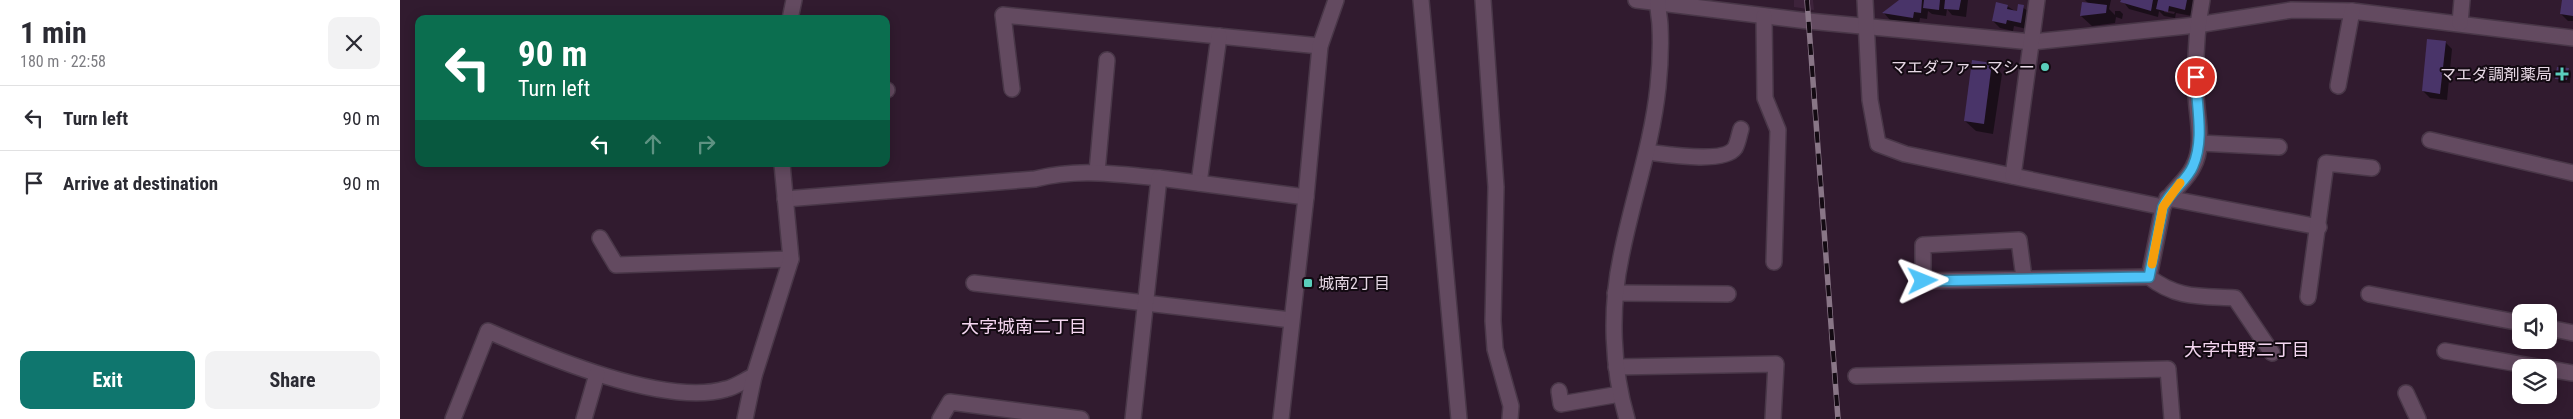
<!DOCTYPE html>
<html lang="en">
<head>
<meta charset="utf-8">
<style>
  :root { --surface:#fff; --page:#f2f2f3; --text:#2b2b33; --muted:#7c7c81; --line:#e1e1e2; --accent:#0f766e }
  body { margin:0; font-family:"Roboto Condensed","Noto Sans JP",sans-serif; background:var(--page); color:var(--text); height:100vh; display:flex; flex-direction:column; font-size:19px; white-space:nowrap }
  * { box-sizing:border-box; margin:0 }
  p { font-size:16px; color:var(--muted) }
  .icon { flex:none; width:28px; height:28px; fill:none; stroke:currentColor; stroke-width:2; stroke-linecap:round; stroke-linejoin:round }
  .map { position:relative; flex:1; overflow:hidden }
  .drawer { display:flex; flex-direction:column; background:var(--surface); width:400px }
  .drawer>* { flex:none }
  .banner { position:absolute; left:15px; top:15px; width:475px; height:152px; border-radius:10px; box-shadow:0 2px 12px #0003; background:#0b6e4f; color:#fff; overflow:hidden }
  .tools { position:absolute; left:2112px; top:304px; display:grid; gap:10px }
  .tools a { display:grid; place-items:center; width:45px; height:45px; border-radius:10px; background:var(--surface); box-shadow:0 2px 12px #0003; font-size:25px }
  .pin { position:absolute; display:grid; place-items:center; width:42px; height:42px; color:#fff; margin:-21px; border:2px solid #fff; border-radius:50%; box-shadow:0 1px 5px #0007 }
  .me { position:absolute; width:55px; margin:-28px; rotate:88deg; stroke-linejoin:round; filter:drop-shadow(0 0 4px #0008) }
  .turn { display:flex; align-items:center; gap:18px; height:105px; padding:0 20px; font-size:22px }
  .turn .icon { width:65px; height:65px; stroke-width:2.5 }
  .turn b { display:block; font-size:35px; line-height:42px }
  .lanes { display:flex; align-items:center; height:48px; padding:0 20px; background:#0003; justify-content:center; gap:25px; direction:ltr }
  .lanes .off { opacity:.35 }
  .round { display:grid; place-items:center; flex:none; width:52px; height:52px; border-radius:10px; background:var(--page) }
  .summary { display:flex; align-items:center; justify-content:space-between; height:85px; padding:0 20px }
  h1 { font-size:30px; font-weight:700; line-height:38px }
  .cta { display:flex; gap:10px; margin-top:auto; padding:10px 20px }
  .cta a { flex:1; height:58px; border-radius:10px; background:var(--accent); color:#fff; font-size:20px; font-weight:700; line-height:58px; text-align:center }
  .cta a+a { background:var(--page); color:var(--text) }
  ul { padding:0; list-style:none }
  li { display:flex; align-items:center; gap:15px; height:65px; padding:0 20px; border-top:1px solid var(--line) }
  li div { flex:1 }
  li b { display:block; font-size:19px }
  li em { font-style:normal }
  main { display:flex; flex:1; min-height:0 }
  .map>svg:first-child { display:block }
</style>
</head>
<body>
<main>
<section class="drawer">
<div class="summary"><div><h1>1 min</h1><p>180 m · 22:58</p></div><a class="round"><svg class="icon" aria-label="close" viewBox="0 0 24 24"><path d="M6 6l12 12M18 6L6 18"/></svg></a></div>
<ul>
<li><svg class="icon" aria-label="left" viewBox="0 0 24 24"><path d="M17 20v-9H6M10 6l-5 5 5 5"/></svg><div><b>Turn left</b></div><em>90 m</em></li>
<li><svg class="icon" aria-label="arrive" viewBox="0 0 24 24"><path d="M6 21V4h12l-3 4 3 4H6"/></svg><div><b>Arrive at destination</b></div><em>90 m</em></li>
</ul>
<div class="cta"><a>Exit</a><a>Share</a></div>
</section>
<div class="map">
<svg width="2173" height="419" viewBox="0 0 2173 419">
  <rect width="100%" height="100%" fill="#311b2f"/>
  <path fill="#3d233b" d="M1394 0H1413L1414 10 1394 7Z"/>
  <g fill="#0007" fill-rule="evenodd">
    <path d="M1501 0H1568L1566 17 1552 15 1547 9 1546 16 1532 14 1528 11 1527 19 1520 18 1519 24 1490 20 1484 13Z"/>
    <path d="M1685 0H1711L1709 9 1715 15V11H1720L1723 14 1722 19 1716 17 1715 23 1692 26 1681 16 1689 4Z"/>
    <path d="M1722 0H1793L1795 2 1792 16 1776 13 1775 18 1764 16 1759 11 1758 17 1729 9ZM1764 10 1775 12 1774 14 1764 12Z"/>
    <path d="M2163 0 2173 1V21H2168L2161 14Z"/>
    <path d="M1619 5 1631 13 1627 29 1614 26 1613 31 1600 28 1593 21 1607 6 1618 13Z"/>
    <path d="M2045 42 2052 49 2047 100 2030 98 2023 91Z"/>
    <path d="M1591 64 1602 74 1593 134 1576 131 1565 121Z"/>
    <path d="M2168 69 2171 73 2170 83 2160 82 2157 78Z"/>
  </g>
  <g fill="#493469">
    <path d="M1499 0H1522L1521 13 1514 12 1513 18 1482 13Z"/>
    <path d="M1524 0H1540L1539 10 1523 8Z"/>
    <path d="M1545 0H1561L1559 10 1544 9Z"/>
    <path d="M1721 0H1753L1751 11 1720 2Z"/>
    <path d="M1758 0H1787L1785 10 1769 6 1768 12 1756 9Z"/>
    <path d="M2162 0H2173V16L2160 14Z"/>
    <path d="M1596 2 1608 5 1607 9 1617 11 1618 4 1624 5 1621 23 1607 20 1606 24 1592 21Z"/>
    <path d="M1682 2 1707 5 1706 13 1680 16Z"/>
    <path d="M2027 39 2046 41 2040 94 2022 91Z"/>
    <path d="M1572 60 1592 63 1584 124 1564 121Z"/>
    <path d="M2157 67 2169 68 2167 80 2155 79Z"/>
  </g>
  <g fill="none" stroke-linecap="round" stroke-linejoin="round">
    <defs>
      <g id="minor">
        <path d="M1021 0 1059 419"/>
        <path d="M1083 0 1096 187 1093 321 1095 349 1111 406 1110 419"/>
        <path d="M1236 0 1408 21 1632 42 1797 25 1892 10 1952 11 2173 38"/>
        <path d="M1465 0 1470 100 1478 144 1505 154 1763 207"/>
        <path d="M1802 0C1796 31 1795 64 1796 95 1797 119 1805 145 1793 167 1786 182 1770 191 1763 207L1749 277C1777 299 1801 296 1835 298L1872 353"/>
        <path d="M1364 16 1365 98 1378 130 1374 262"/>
        <path d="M390 19 394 0"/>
        <path d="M2060 23 2062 0"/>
        <path d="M1938 86 1952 11"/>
        <path d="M612 89 603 15 920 46"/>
        <path d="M486 90H487"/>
        <path d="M2030 140 2173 173"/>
        <path d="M1800 143 1879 147"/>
        <path d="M1247 152C1264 154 1324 164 1335 148 1338 143 1339 135 1341 129"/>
        <path d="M697 172 707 60"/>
        <path d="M1613 176 1637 0"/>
        <path d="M799 183 819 36"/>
        <path d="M1767 198 1919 227"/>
        <path d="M385 199 635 179C678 168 715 174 759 178"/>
        <path d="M200 238 216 265 391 259"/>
        <path d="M1624 278 1619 240 1523 245V281L1749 277"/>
        <path d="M574 283 891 320"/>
        <path d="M1215 293 1328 294"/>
        <path d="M1969 294 2121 323"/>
        <path d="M1908 297 1926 163 1972 168"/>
        <path d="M2149 328 2173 333"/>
        <path d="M2045 351 2142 368"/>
        <path d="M1216 367 1376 364 1373 419"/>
        <path d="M2149 369 2173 373"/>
        <path d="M1456 376 1768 369 1772 419"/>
        <path d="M1159 391 1161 404 1220 394"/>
        <path d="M2006 393 2018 419"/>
        <path d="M53 419 88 331C145 356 265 407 326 389 335 387 345 380 354 376"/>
        <path d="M184 419 197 374"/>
        <path d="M345 419 354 376 391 259 382 164"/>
        <path d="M540 419 550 402 681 419"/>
        <path d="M733 419 759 178 906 197"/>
        <path d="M881 419 906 197 920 46 936 0"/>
        <path d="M1227 419C1212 369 1210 309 1221 257 1232 200 1252 145 1258 87 1260 68 1261 46 1260 26 1260 18 1257 9 1258 0"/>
      </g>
    </defs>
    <use href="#minor" stroke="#493748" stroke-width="18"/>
    <use href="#minor" stroke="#634a60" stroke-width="15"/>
    <defs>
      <path id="rail" d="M1407 0 1438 419"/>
    </defs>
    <use href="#rail" stroke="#897687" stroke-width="5.5"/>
    <use href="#rail" stroke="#130a12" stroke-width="4" stroke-dasharray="11" stroke-linecap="butt"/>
  </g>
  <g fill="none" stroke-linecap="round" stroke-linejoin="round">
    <defs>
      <path id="route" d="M1523 281 1749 277 1763 207C1770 191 1787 181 1793 166 1805 138 1796 106 1796 77"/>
    </defs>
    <use href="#route" stroke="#337fa1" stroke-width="12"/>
    <use href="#route" stroke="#4fc3f7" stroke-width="9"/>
    <path stroke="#f59e0b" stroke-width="9" d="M1752 264 1763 207 1780 183"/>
  </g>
  <g fill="#5acebc" stroke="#130a12" stroke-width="2">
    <circle cx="1645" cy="67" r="5"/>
    <path d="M2159.5 66.5h5v5h5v5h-5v5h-5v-5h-5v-5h5z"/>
    <rect x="903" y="278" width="10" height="10" rx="2.5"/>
  </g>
  <g text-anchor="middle" stroke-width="4" stroke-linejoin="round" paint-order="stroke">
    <g font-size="16" fill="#e6d7e4" stroke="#130a12" text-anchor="end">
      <text x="1635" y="73">マエダファーマシー</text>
      <text x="2152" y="80">マエダ調剤薬局</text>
      <text x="918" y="289" text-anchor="start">城南2丁目</text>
    </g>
    <g font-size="18" fill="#f4d6f0" stroke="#130a12">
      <text x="624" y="333">大字城南二丁目</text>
      <text x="1847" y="356">大字中野二丁目</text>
    </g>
  </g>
</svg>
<div class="tools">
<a><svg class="icon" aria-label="sound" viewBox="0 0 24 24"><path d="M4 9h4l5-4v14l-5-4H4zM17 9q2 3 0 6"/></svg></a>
<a><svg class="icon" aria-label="layers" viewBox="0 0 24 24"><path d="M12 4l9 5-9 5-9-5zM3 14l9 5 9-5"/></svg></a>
</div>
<div class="pin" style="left:1796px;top:77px;background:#d93025"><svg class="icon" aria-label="arrive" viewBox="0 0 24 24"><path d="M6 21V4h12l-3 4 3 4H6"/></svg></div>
<svg class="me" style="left:1523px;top:281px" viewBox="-20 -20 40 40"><path d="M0-17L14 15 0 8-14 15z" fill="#4fc3f7" stroke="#fff" stroke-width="4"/></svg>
<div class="banner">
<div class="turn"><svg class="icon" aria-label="left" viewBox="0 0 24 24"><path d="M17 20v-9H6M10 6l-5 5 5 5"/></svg><div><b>90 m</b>Turn left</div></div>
<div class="lanes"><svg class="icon" aria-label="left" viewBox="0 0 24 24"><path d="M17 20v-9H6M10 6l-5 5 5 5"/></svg><svg class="icon off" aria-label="ahead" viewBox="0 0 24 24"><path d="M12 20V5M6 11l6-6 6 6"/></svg><svg class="icon off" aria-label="right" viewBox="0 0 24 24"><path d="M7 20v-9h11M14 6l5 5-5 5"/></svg></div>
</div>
</div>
</main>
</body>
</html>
